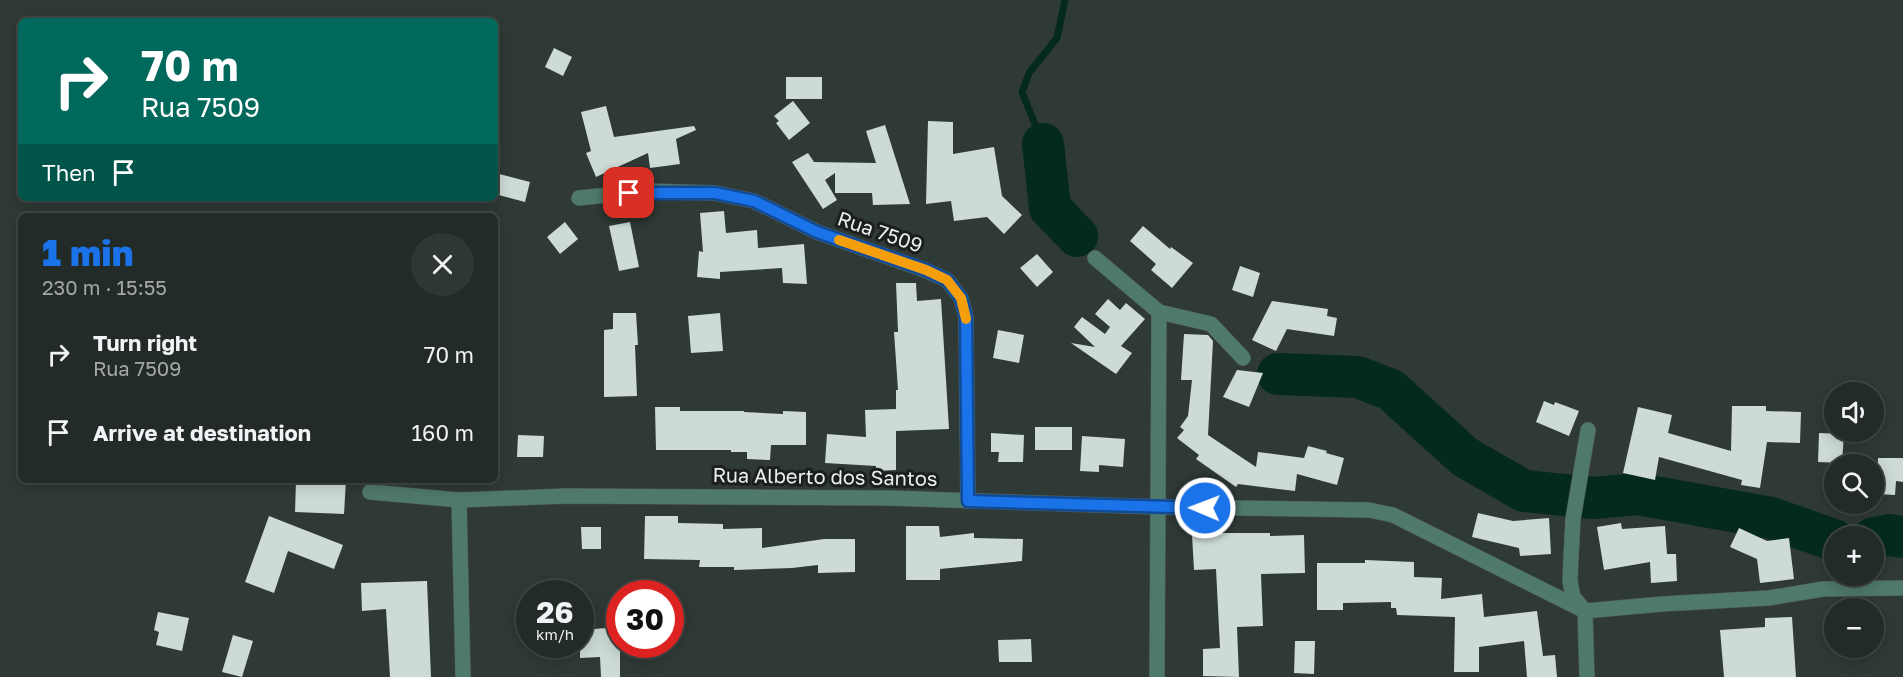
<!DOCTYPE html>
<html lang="en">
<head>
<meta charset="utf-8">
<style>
  :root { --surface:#232b28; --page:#2f3734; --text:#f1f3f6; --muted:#a3a7a8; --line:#404745; --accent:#1a73e8 }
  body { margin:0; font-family:"Golos Text",sans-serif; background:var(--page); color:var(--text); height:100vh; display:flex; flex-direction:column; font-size:22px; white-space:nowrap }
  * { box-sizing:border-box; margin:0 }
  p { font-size:20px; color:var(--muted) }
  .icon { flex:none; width:33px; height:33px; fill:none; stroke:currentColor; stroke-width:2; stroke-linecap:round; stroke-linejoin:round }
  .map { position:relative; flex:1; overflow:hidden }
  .details { position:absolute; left:18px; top:213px; width:480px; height:270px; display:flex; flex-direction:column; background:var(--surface); border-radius:9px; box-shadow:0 3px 15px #0003,0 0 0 2px var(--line) }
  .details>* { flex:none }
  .top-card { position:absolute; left:18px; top:18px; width:480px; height:183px; border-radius:9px; box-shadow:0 3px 15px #0003,0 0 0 2px var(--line); background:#00695c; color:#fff; overflow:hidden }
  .fabs { position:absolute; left:1824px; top:382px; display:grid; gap:12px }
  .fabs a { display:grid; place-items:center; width:60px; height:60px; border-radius:50%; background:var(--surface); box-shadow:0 3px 15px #0003,0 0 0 2px var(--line); font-size:30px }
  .speed { position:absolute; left:516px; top:580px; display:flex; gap:12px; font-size:30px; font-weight:700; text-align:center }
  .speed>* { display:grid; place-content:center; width:78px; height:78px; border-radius:50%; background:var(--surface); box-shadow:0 3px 15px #0003,0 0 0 2px var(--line); line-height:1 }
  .speed small { font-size:15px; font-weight:400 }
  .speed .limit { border:9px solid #d22; background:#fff; color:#111 }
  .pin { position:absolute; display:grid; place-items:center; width:51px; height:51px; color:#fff; margin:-26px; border-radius:12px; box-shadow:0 3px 9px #0006 }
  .me { position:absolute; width:66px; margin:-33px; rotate:271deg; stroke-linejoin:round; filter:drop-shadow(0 0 4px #0008) }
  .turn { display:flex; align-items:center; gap:21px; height:126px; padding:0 24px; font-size:27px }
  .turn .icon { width:78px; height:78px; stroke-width:2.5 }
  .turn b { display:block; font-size:42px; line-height:51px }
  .then { display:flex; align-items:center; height:57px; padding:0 24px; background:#0003; gap:12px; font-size:22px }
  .round { display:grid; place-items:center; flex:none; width:63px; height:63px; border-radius:32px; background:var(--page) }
  .head { display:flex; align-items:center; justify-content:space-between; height:102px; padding:0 24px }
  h1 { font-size:36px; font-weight:800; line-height:45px; color:var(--accent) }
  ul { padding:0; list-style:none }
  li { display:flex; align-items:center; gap:18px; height:78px; padding:0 24px }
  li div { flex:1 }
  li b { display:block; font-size:22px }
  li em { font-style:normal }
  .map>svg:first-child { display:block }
</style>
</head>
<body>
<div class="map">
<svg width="1903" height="677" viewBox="0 0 1903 677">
  <rect width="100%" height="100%" fill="#2f3935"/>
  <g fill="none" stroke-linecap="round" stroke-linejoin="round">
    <path stroke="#042a1f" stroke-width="7" d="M1043 144 1022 92 1029 73 1057 38 1065 0"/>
    <g stroke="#042a1f" stroke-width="42">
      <path d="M1043 144 1050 208 1077 236"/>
      <path d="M1278 374 1358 377 1391 390 1465 457 1524 491 1593 498 1638 494 1771 518 1834 540"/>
      <path d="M1874 538 1889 535 1903 537"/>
    </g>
  </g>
  <g fill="#cddad5">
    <path d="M554 48 572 57 563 76 545 67Z"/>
    <rect x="786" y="77" width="36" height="22"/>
    <path d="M793 101 810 123 789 140 776 123 779 121 774 116Z"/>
    <path d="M606 106 614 137 694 126 696 130 676 139 680 164 650 168 648 153 596 177 586 153 591 151 581 112Z"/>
    <path d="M928 121 953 122V154L994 147 1002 196 1022 215 1004 234 987 217 954 221 951 201 926 204Z"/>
    <path d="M885 125 910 204 873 205 872 193H835V173L825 180 837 200 823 209 792 162 808 153 814 162 876 163 866 131Z"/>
    <path d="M495 173 530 182 525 202 495 194Z"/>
    <path d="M724 211 726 233 757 230 758 248 804 244 807 284 783 283 782 268 720 272V279L697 277 699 251 703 252 700 213Z"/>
    <path d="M565 222 578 239 560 254 547 237Z"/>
    <path d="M630 222 639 267 619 271 609 226Z"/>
    <path d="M1143 226 1170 249 1171 247 1193 263 1172 288 1151 270 1156 264 1130 241Z"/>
    <path d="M1037 254 1053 272 1037 287 1020 268Z"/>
    <path d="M1240 266 1260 273 1253 297 1232 290Z"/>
    <path d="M896 283H916L917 301 941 299 949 429 896 431V470L876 471V466L825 463 827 434 866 437 865 410 896 409V390H898L894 332H898Z"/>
    <path d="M1108 299 1120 310 1126 303 1145 319 1121 346 1132 353 1116 374 1071 343 1095 347 1074 327 1082 317 1105 334 1110 327 1095 314Z"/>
    <path d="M1272 301 1328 309 1327 316 1337 318 1334 336 1287 329 1276 351 1252 340Z"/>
    <path d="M613 313H636L638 345H635L637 396 604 397V330L613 329Z"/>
    <path d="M720 313 723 351 691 353 688 316Z"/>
    <path d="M998 330 1024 335 1019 363 993 358Z"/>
    <path d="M1184 334 1208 335 1213 341 1208 435 1256 467 1258 452 1304 458 1308 446 1327 451 1326 453 1344 458 1337 485 1297 474 1295 491 1238 484 1236 487 1196 459 1199 455 1177 438 1184 430 1180 427 1188 416 1192 380H1181Z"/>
    <path d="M1237 370 1263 373 1249 407 1223 397Z"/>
    <path d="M1544 401 1554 405 1555 402 1579 411 1569 436 1536 422Z"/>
    <path d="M1732 406H1766V411L1801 412 1800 443 1767 442 1760 488 1741 485 1742 480 1659 457 1655 480 1623 473 1638 407 1672 415 1668 433 1731 451Z"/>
    <path d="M655 407H680V411H744V412L783 414V411L806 412V445H771L770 460 747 459V452H731V450H656Z"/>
    <rect x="1035" y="427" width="37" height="23"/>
    <path d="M991 433 1024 435 1023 462H998L999 452H991Z"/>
    <path d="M1819 433 1844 434 1842 463 1818 462Z"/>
    <path d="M518 435 544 436 543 457H517Z"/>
    <path d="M1082 436 1125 439 1123 467 1099 465V472L1080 471Z"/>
    <path d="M1878 458H1903V482L1896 481 1895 495 1877 494Z"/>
    <path d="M296 480H346L344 514 295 512Z"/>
    <path d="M1478 513 1513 521 1549 518 1551 554 1520 556 1519 548 1472 537Z"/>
    <path d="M269 516 343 545 334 569 288 551 274 593 245 582Z"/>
    <path d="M645 516H678V523L723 524V529L762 528V548L824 539H855V572L818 573V565L792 568 734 570V567H699L700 560 644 559Z"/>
    <path d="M1621 523 1622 529 1665 526 1667 554H1676L1677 581 1651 583 1650 562 1604 570 1597 527Z"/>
    <path d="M906 526H939L940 537 974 533V538L1023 539 1022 561 940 569V580H906Z"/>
    <path d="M581 527H601V549H582Z"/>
    <path d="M1739 528 1767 541 1789 538 1794 579 1760 583 1757 559 1730 547Z"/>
    <path d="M1222 533H1270V536L1304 535 1305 573 1261 574 1263 626 1237 627 1239 677 1203 676V649L1220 648 1216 569 1194 570 1192 535Z"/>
    <path d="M1365 560 1414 562V577L1442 578 1441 599 1482 594 1484 617 1537 611 1543 656 1555 655 1557 677H1527L1524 641 1479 647V672H1454L1455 617 1397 615 1396 608H1391V602L1343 603V610H1317V563H1365Z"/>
    <path d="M427 581 431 677H390L386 609 362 611 361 583Z"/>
    <path d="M158 612 189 618 182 651 156 645 159 632 154 630Z"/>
    <path d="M1792 617 1796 677H1724L1720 630 1765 627V618Z"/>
    <path d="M620 627V677H601L600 657 580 658V630Z"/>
    <path d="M233 635 253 641 242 677 222 672Z"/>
    <path d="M1031 639 1032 662H999L998 640Z"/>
    <path d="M1295 641H1315L1314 674 1294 673Z"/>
  </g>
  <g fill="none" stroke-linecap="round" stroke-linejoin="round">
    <defs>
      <g id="minor">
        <path d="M579 198 647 191 715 193 754 201 817 232 925 270 947 280 961 298 966 317 968 501"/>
        <path d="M1095 258 1159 312 1211 324 1243 358"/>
        <path d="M370 492 459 500 566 496 888 498 1158 507 1369 510 1393 515 1585 611 1662 604 1769 598 1823 589 1903 588"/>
        <path d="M459 500 463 677"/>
        <path d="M1157 677 1159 312"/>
        <path d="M1587 677 1585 611 1573 597 1570 581 1571 558 1573 519 1588 430"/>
      </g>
    </defs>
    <use href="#minor" stroke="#4d5652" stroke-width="16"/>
    <use href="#minor" stroke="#4f796a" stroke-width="15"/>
  </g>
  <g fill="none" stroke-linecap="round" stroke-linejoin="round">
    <defs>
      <path id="route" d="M629 193H715L754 201 817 232 926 270 947 280 961 298 966 317 968 501 1205 508"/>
    </defs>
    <use href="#route" stroke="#114b97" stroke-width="15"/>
    <use href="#route" stroke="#1a73e8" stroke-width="10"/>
    <path stroke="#f59e0b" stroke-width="10" d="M839 240 926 270 947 280 961 298 966 319"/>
  </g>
  <g text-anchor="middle" stroke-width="6" stroke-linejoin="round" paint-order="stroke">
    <g font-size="20" fill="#e9f0ed" stroke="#1b1f1d">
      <text transform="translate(880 232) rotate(19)" y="7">Rua 7509</text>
      <text transform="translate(825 477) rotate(1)" y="7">Rua Alberto dos Santos</text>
    </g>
  </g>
</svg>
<div class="fabs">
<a><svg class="icon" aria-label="sound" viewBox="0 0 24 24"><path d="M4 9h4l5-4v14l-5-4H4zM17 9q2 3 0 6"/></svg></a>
<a><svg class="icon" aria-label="search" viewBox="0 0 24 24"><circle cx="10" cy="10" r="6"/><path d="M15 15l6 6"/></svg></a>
<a>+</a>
<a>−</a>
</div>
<div class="speed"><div>26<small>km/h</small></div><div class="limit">30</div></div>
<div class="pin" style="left:629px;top:193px;background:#d93025"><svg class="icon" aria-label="arrive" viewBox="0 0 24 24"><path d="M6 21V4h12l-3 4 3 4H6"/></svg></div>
<svg class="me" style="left:1205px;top:508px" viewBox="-20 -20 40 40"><circle r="17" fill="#1a73e8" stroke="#fff" stroke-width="3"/><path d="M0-11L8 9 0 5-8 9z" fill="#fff"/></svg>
<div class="top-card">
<div class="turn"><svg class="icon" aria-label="right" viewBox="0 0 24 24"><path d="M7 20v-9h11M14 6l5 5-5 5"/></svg><div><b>70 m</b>Rua 7509</div></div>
<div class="then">Then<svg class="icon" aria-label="arrive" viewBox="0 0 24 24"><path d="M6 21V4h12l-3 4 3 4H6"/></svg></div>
</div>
<section class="details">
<div class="head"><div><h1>1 min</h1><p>230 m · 15:55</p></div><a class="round"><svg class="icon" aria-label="close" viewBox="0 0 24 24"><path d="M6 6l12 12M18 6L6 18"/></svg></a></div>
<ul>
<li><svg class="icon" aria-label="right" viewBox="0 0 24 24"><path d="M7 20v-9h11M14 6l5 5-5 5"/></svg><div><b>Turn right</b><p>Rua 7509</p></div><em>70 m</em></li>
<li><svg class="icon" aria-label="arrive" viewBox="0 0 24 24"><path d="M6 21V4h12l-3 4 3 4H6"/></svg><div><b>Arrive at destination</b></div><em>160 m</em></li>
</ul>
</section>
</div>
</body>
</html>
